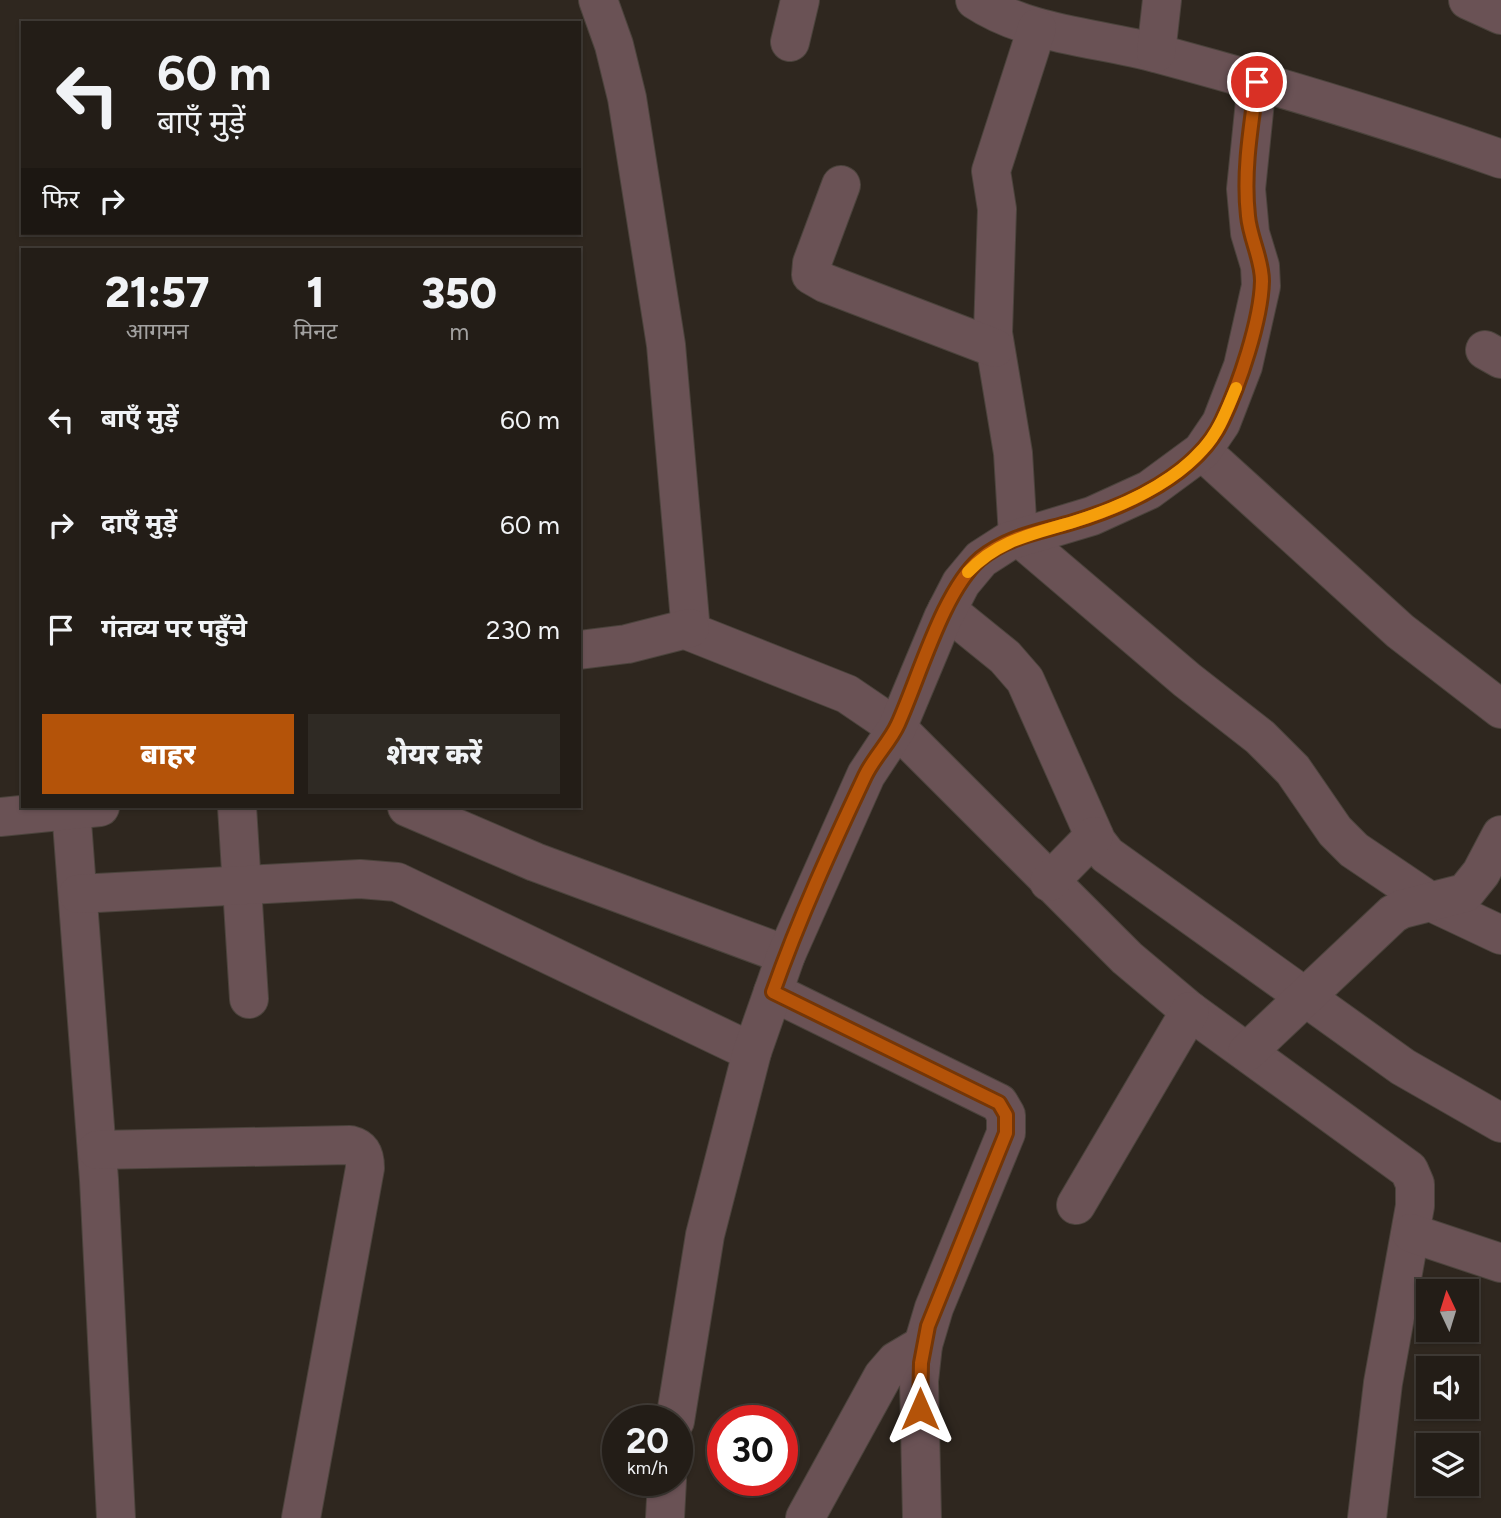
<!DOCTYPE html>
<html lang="hi">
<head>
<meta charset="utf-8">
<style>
  :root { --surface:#231d17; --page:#2f2a24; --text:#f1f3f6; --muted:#a3a2a1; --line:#403b36; --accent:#b45309 }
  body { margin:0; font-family:Figtree,"Noto Sans Devanagari",sans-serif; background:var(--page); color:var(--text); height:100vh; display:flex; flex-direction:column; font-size:26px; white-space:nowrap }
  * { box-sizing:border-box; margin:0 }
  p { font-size:23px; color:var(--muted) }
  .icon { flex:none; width:38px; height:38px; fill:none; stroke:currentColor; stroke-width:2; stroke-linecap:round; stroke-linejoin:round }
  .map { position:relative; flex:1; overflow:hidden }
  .details { position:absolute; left:21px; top:248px; width:560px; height:560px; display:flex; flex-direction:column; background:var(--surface); border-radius:0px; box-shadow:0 2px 5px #0004,0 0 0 2px var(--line) }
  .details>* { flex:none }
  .banner { position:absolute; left:21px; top:21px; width:560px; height:214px; border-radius:0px; box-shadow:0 2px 5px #0004,0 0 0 2px var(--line); background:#231d17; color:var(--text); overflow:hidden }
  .needle { width:46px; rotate:356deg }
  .controls { position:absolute; left:1416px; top:1279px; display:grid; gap:14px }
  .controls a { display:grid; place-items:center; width:63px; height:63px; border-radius:0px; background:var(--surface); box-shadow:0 2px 5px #0004,0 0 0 2px var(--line); font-size:35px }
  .speed { position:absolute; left:602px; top:1405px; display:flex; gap:14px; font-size:35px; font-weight:700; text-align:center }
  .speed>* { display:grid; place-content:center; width:91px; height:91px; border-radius:50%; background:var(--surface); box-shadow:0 2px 5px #0004,0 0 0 2px var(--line); line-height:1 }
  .speed small { font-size:18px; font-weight:400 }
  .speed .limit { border:10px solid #d22; background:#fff; color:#111 }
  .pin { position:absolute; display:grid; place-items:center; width:60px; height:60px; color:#fff; margin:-30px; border:4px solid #fff; border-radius:50%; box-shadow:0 2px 7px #0007 }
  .me { position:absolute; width:77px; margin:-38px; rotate:0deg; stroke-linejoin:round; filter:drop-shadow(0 0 5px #0008) }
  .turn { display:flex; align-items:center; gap:24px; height:147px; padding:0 21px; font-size:32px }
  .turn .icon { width:91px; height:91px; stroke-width:2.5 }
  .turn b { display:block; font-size:49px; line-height:60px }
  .then { display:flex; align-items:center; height:66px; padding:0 21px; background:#0003; gap:14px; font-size:26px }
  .eta { display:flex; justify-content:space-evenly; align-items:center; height:119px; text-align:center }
  .eta b { font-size:42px; font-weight:800; line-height:49px }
  .action { display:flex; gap:14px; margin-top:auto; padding:14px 21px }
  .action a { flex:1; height:80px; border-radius:0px; background:var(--accent); color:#fff; font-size:28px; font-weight:800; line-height:80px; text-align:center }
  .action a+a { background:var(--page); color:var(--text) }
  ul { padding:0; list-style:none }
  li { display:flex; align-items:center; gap:21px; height:105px; padding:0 21px }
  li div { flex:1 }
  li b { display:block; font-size:26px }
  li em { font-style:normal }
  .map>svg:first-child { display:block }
</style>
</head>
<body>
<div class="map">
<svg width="1501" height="1518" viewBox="0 0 1501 1518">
  <rect width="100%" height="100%" fill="#2f271f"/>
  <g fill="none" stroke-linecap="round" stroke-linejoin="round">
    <defs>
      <g id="minor">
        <path d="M598 0 614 45 627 98 666 345 691 632 847 694 897 728 1127 958 1190 1011 1409 1170 1415 1184V1206L1383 1383 1367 1518"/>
        <path d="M975 0C1030 36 1097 37 1159 54 1274 85 1388 119 1501 159"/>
        <path d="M1468 0 1501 15"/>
        <path d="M1037 28 991 171 997 209 993 333 1013 453 1018 536 1187 680 1260 737 1293 770 1335 831 1354 850 1431 902 1501 935"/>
        <path d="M790 42 800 0"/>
        <path d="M1156 53 1162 0"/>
        <path d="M841 185 812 263 811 275 825 283 995 348"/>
        <path d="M1485 350 1501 359"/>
        <path d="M1202 451 1400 631 1501 709"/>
        <path d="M947 610 1005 657 1025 680 1097 842 1107 855 1403 1067 1501 1123"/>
        <path d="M579 650 627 644 690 628"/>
        <path d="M237 807 249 999"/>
        <path d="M407 807 535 862 786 955"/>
        <path d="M71 809 99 1180 116 1518"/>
        <path d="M0 817 100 807"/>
        <path d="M1049 882 1094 836"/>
        <path d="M78 894 360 879 397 882 752 1052"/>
        <path d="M773 992 999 1103 1006 1115V1133L934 1308 923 1345 919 1381 922 1518"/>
        <path d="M1247 1052 1393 914 1402 909 1465 893 1481 873 1501 835"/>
        <path d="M97 1150 350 1145C362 1148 365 1156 365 1168L301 1518"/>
        <path d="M1076 1205 1190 1011"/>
        <path d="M1411 1233 1501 1263"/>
        <path d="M675 1421 705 1235 752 1052 786 955 866 775 897 728 943 618 961 583 981 559 1009 541 1092 516 1149 490 1202 451 1221 423 1243 366 1261 286 1260 266 1250 233 1246 189 1257 82"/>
        <path d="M665 1518 667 1480"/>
        <path d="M805 1518 883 1376 896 1361 923 1345"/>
      </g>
    </defs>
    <use href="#minor" stroke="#4b433c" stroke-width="40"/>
    <use href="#minor" stroke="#6a5255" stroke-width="38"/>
  </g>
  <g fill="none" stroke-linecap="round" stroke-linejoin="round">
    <defs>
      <path id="route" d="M920 1409 921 1363 928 1326 1006 1133V1115L999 1103 773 992C799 918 832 846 865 776 874 757 890 742 898 724 919 678 943 591 980 559 1008 536 1040 532 1073 522 1127 506 1197 474 1222 421 1239 385 1261 321 1262 281 1262 259 1250 238 1248 216 1243 171 1251 126 1257 82"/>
    </defs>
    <use href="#route" stroke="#753606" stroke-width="18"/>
    <use href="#route" stroke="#b45309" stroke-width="12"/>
    <path stroke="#f59e0b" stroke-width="12" d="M968 572C998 540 1033 534 1073 522 1118 508 1171 485 1203 449 1219 432 1227 409 1236 388"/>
  </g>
</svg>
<div class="controls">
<a><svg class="needle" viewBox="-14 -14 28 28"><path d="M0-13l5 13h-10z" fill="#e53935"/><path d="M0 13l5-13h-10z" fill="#a3a2a1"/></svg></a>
<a><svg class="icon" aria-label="sound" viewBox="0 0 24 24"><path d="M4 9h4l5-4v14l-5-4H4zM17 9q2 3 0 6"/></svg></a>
<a><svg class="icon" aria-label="layers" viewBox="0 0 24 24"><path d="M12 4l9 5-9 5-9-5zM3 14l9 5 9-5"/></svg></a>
</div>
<div class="speed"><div>20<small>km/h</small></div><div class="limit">30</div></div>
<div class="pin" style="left:1257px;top:82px;background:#d93025"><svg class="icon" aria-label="arrive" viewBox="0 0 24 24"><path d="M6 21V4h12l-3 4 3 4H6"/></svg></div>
<svg class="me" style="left:920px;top:1409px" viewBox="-20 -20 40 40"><path d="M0-17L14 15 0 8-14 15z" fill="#b45309" stroke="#fff" stroke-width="4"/></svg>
<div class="banner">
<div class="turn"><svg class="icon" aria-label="left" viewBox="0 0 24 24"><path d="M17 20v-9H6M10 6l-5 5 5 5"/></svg><div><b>60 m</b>बाएँ मुड़ें</div></div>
<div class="then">फिर<svg class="icon" aria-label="right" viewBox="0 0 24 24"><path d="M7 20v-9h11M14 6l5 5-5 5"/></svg></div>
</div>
<section class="details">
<div class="eta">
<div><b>21:57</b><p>आगमन</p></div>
<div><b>1</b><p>मिनट</p></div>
<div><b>350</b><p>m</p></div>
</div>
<ul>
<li><svg class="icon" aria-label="left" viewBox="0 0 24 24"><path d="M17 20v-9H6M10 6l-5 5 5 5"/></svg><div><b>बाएँ मुड़ें</b></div><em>60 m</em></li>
<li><svg class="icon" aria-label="right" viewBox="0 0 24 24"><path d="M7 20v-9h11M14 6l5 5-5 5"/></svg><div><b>दाएँ मुड़ें</b></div><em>60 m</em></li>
<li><svg class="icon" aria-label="arrive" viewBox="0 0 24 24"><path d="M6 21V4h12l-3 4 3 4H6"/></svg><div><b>गंतव्य पर पहुँचे</b></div><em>230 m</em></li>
</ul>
<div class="action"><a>बाहर</a><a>शेयर करें</a></div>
</section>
</div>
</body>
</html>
